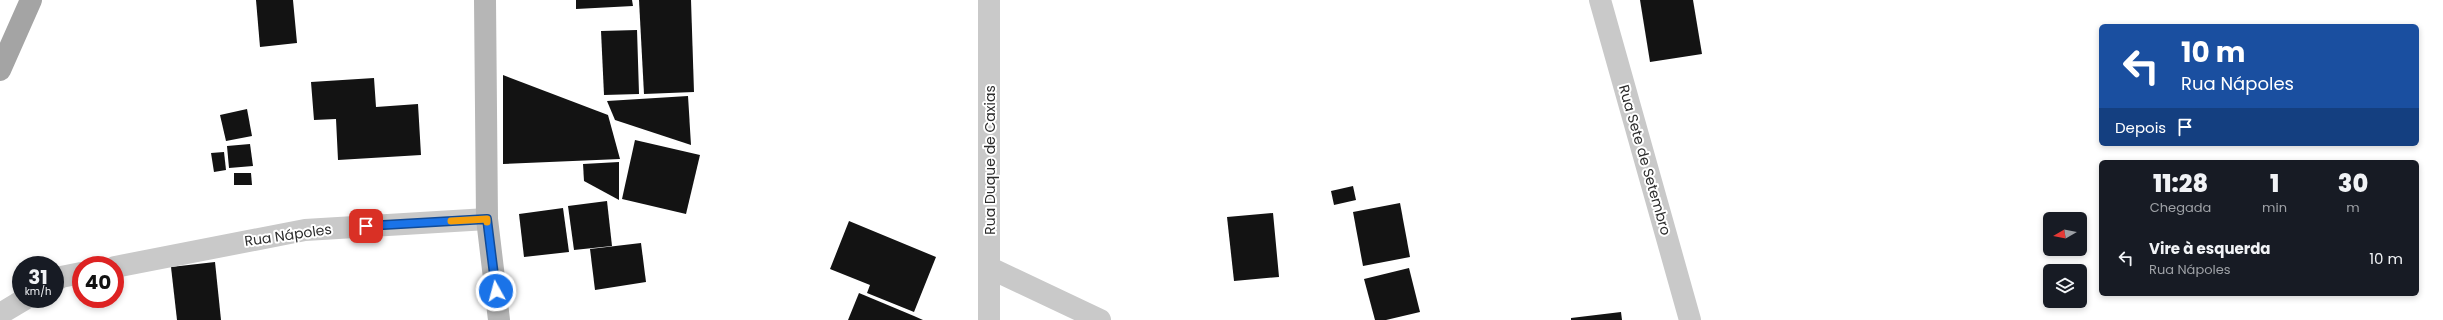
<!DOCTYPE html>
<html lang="pt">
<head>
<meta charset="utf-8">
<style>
  :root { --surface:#171b24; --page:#242831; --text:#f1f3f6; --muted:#9ea1a6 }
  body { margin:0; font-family:Poppins,sans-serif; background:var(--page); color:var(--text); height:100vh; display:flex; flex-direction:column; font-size:15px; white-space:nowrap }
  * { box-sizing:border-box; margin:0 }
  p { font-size:13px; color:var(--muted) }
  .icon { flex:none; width:22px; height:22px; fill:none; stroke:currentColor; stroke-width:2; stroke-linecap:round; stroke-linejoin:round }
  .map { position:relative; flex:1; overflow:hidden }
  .drawer { position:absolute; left:2099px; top:160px; width:320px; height:136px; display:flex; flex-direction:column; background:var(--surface); border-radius:6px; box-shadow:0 2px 6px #0003 }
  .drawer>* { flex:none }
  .top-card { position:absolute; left:2099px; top:24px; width:320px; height:122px; border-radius:6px; box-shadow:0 2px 6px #0003; background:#1a4fa0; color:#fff; overflow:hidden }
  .needle { width:26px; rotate:261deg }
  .fabs { position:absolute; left:2043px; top:212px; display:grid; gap:8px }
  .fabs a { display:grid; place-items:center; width:44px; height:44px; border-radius:6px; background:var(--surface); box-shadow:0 2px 6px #0003; font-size:20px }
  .speed { position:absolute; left:12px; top:256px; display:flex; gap:8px; font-size:20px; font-weight:700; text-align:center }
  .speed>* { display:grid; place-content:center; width:52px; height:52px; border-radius:50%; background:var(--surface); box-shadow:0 2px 6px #0003; line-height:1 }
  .speed small { font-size:10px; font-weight:400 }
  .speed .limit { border:6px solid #d22; background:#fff; color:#111 }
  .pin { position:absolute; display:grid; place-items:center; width:34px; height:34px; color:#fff; margin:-17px; border-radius:8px; box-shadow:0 2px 6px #0006 }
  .me { position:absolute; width:44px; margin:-22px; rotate:353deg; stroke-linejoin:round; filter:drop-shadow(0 0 3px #0008) }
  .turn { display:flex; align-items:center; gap:14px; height:84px; padding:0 16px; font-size:18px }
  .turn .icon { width:52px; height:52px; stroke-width:2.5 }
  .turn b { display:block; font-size:28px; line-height:34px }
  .then { display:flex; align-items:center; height:38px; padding:0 16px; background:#0003; gap:8px; font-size:15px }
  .eta { display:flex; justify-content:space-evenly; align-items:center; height:68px; text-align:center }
  .eta b { font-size:24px; font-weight:800; line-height:28px }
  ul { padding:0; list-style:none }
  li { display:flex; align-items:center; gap:12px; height:60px; padding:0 16px }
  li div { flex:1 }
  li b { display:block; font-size:15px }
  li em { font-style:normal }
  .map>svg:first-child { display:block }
</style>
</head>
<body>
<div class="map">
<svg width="2443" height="320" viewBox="0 0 2443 320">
  <rect width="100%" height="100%" fill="#fff"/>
  <g fill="#131313">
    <path d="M256 0H293L297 43 260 47Z"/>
    <path d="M576 0H632L633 6 576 9Z"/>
    <path d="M639 0H691L694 92 644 94Z"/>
    <path d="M1640 0H1693L1702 54 1650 62Z"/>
    <path d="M637 30 639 94 604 95 601 31Z"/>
    <path d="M503 75 608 115 620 159 503 164Z"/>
    <path d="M374 78 376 107 418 104 421 155 338 160 336 119 314 120 311 82Z"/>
    <path d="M688 96 691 145 615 120 607 101Z"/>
    <path d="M247 109 252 136 226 141 220 115Z"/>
    <path d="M635 140 700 155 686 214 622 199Z"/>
    <path d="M250 144 253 166 229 168 227 146Z"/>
    <path d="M224 152 226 170 214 172 211 153Z"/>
    <path d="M619 162V200L584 181 583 164Z"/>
    <path d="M234 173H251L252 185H234Z"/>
    <path d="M1353 186 1356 200 1334 205 1331 191Z"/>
    <path d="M607 201 612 246 574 250 568 206Z"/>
    <path d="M1400 203 1410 257 1363 266 1353 212Z"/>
    <path d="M563 208 569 252 524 257 519 214Z"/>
    <path d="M1273 213 1279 277 1234 281 1227 217Z"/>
    <path d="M849 221 936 257 914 312 867 293 870 285 830 269Z"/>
    <path d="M641 243 646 282 595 290 590 249Z"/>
    <path d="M215 262 221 320H177L171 267Z"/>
    <path d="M1409 268 1420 312 1386 320H1375L1364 279Z"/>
    <path d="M859 293 914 316 923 320H848Z"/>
    <path d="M1621 312 1622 320H1571V318Z"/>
  </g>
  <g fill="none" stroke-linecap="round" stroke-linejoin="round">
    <g stroke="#c9c9c9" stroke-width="22">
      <path d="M1600 0 1690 320"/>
      <path d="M115 267 305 230 487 219"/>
      <path d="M990 268 1100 320"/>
      <path d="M55 281 61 277 81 273"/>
      <path d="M0 314 25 299"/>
      <path d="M989 320V0"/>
    </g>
    <path stroke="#b6b6b6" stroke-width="22" d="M485 0 487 219 499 320"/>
    <path stroke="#a4a4a4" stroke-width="22" d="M0 70 31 0"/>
  </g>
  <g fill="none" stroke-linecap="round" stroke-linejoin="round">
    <defs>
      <path id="route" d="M366 226 487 219 496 291"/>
    </defs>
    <use href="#route" stroke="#114b97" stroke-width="10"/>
    <use href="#route" stroke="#1a73e8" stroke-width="7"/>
    <path stroke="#f59e0b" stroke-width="7" d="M451 221 487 219V222"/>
  </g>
  <g text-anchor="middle" stroke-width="4" stroke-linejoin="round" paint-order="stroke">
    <g font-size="14" fill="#2c2c2c" stroke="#fff">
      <text transform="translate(990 160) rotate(-90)" y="5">Rua Duque de Caxias</text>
      <text transform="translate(1645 160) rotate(74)" y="5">Rua Sete de Setembro</text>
      <text transform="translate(288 235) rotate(-8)" y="5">Rua Nápoles</text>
    </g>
  </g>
</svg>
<div class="fabs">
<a><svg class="needle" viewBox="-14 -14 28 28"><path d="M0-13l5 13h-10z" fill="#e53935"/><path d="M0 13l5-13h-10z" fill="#9ea1a6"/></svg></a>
<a><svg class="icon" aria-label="layers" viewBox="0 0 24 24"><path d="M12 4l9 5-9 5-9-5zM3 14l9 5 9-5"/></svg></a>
</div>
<div class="speed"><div>31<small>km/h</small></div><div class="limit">40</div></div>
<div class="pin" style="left:366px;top:226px;background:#d93025"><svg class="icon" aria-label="arrive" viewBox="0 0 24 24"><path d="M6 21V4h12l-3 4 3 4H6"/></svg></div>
<svg class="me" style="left:496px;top:291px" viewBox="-20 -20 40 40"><circle r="17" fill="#1a73e8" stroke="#fff" stroke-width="3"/><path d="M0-11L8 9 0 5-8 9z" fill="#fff"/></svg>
<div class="top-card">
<div class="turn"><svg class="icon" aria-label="left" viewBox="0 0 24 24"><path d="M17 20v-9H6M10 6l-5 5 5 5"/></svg><div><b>10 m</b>Rua Nápoles</div></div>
<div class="then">Depois<svg class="icon" aria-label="arrive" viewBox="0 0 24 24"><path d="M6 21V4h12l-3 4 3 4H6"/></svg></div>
</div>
<section class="drawer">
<div class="eta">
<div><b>11:28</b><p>Chegada</p></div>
<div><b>1</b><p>min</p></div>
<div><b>30</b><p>m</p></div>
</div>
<ul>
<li><svg class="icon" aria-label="left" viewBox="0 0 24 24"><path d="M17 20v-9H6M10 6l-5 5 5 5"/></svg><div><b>Vire à esquerda</b><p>Rua Nápoles</p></div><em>10 m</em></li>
</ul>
</section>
</div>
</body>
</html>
